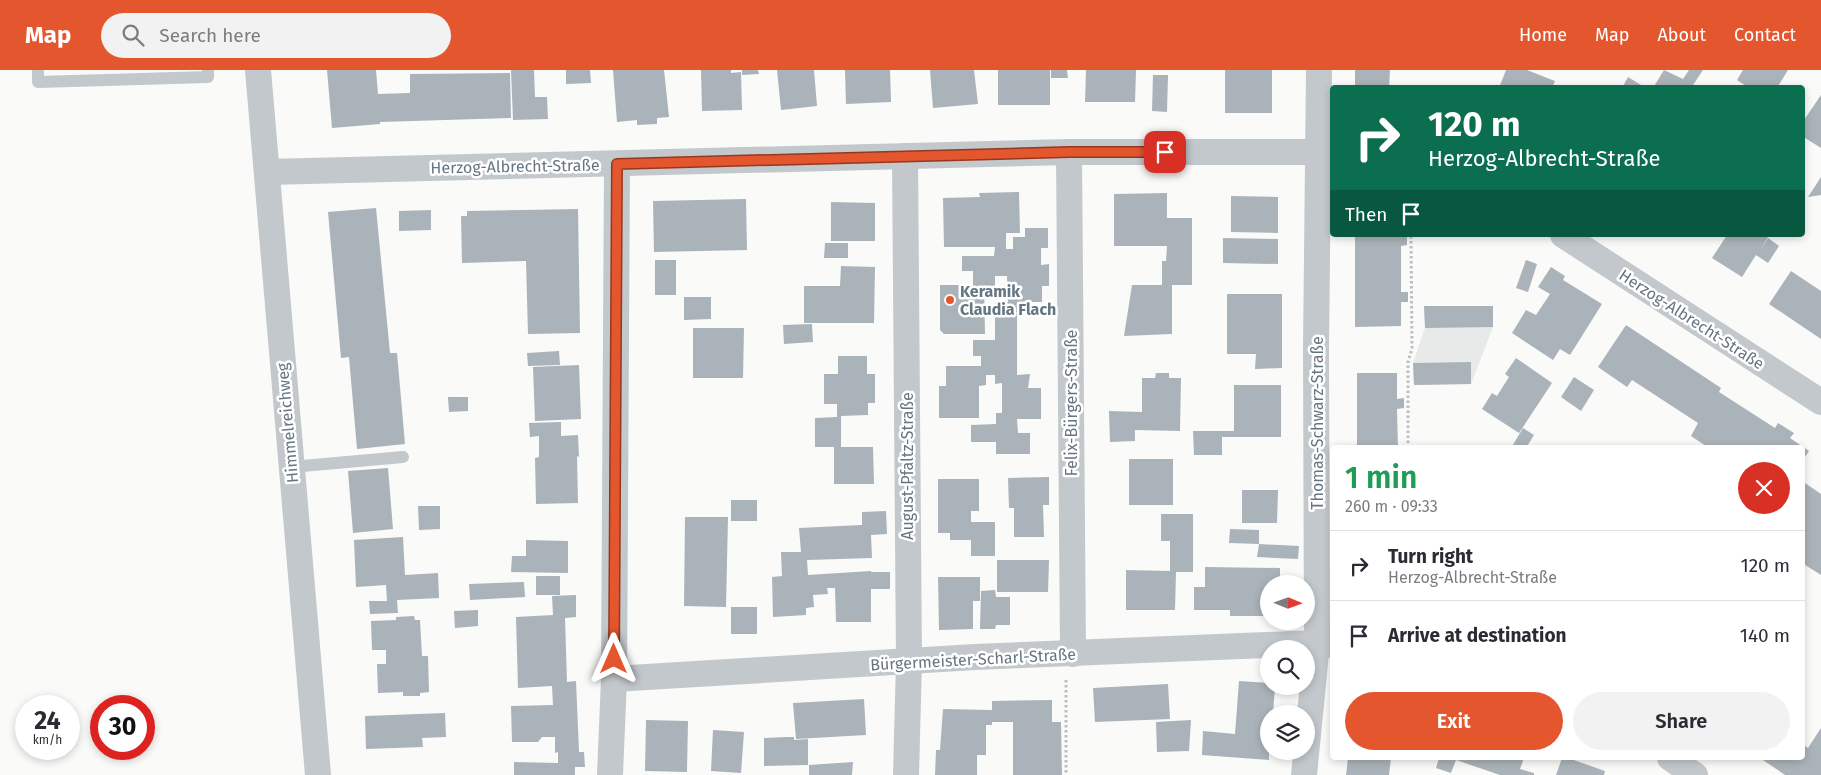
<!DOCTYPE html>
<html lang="en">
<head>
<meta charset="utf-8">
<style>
  :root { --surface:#fff; --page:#f2f2f3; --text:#2b2b33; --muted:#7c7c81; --line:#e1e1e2; --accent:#e4572e }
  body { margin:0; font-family:"Fira Sans",sans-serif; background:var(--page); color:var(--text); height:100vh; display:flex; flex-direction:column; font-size:19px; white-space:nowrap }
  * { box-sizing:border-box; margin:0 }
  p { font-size:16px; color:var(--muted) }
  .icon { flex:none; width:28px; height:28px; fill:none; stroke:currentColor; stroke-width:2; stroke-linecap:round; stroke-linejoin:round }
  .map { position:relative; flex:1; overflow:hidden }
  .sheet { position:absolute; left:1330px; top:375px; width:475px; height:315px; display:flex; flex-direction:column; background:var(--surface); border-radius:5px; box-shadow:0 2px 8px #0003 }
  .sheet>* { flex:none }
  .guide { position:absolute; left:1330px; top:15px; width:475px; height:152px; border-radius:5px; box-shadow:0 2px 8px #0003; background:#0b6e4f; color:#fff; overflow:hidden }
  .needle { width:32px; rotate:91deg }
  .buttons { position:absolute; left:1260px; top:505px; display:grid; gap:10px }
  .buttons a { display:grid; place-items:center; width:55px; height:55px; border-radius:50%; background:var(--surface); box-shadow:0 2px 8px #0003; font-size:25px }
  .speed { position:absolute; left:15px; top:625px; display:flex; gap:10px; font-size:25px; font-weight:700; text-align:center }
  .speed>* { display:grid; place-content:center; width:65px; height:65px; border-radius:50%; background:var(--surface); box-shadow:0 2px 8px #0003; line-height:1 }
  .speed small { font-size:12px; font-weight:400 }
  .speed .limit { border:8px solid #d22; background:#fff; color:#111 }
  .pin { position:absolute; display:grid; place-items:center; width:42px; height:42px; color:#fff; margin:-21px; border-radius:10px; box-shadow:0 2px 8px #0006 }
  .me { position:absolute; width:55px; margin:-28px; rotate:0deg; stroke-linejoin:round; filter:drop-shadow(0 0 4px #0008) }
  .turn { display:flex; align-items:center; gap:18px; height:105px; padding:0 15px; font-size:22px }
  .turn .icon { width:65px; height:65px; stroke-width:2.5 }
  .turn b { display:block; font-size:35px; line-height:42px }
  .then { display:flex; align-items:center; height:48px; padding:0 15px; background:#0003; gap:10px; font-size:19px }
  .round { display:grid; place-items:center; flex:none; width:52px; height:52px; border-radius:26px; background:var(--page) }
  .headline { display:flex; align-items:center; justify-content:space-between; height:85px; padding:0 15px }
  h1 { font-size:30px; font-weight:600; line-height:38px; color:#1e9e55 }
  .button { display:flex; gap:10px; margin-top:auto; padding:10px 15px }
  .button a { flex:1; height:58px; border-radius:30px; background:var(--accent); color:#fff; font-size:20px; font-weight:600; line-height:58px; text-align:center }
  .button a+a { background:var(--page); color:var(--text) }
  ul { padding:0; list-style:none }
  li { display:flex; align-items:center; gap:15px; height:70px; padding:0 15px; border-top:1px solid var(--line) }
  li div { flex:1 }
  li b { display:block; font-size:19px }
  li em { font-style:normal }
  header { display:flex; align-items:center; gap:30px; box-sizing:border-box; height:70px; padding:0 25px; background:var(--accent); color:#fff }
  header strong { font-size:24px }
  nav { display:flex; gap:28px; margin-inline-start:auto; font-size:18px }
  .search { width:350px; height:45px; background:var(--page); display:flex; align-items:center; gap:12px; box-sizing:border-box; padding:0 18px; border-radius:28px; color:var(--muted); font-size:19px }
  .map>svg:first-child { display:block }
</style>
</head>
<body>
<header>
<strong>Map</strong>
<div class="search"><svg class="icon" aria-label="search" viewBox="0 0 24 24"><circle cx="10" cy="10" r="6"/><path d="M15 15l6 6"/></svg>Search here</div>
<nav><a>Home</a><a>Map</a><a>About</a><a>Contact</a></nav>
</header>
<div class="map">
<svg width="1821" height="705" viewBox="0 0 1821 705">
  <rect width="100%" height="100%" fill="#fafaf8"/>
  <path fill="#e8e9e9" d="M1424 236H1493V257L1471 314 1414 315 1413 293 1425 258Z"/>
  <g fill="#aab3b9">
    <path d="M327 0H376L378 24 410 23V4L510 3 511 48 380 52V54L332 58Z"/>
    <path d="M511 0H534L535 27H547L548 49 513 50Z"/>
    <path d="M566 0H590L591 13 566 14Z"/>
    <path d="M613 0H664L669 47 657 48V54L637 55V50L617 52Z"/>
    <path d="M701 0H731V3L741 2 742 40 702 41Z"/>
    <path d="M742 0H758L759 4 742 5Z"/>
    <path d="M777 0H814L817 36 781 40Z"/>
    <path d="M845 0H890L891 32 846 34Z"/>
    <path d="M930 0H974L978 34 933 38Z"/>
    <rect x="998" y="0" width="52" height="35"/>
    <path d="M1051 0H1067L1068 8H1051Z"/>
    <path d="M1086 0H1136L1135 32H1085Z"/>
    <rect x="1225" y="0" width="47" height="43"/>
    <path d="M1355 0H1390L1389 18H1355Z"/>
    <path d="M1506 0H1527L1555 11 1552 18H1499Z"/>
    <path d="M1664 0 1683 9 1689 0H1703L1691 18H1653Z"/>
    <path d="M1743 0H1788L1777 18H1749L1737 10Z"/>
    <path d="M1153 5H1168L1167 42 1152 41Z"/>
    <path d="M1628 7 1646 18H1622Z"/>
    <path d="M1821 25V78L1802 66V53Z"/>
    <path d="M1821 107V125L1808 127Z"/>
    <path d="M1019 122 1020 163H1006V179H1013V167H1025V158H1048V178H1041V195L1049 194V216H1042V232H1017V305L1030 304 1028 318H1041V349H1017L1018 363H1030V384H996V372H971V355L996 354V343H1002V313L995 314V305H986V315L979 316V348H939V316H946V296H981V286H973V270H995V232H1008L1007 206H995V216H984L985 264H944L940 260V215H973V201H962V186H994L995 177H944L943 128 980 127 979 123Z"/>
    <path d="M1167 123V148H1192V215H1172V264L1124 266 1132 215H1162V191H1166L1167 176H1114V124Z"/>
    <path d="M1231 126 1278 127V163L1231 162Z"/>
    <path d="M746 129 747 180 654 182 653 131Z"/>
    <path d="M831 132 875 133V171H831Z"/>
    <path d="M376 138 390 283H397L405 374 357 379 349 287 341 288 328 142Z"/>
    <path d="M578 139 580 263 528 264 526 191 462 193 461 146H467V141Z"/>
    <path d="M431 140V160L399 161V141Z"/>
    <path d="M1355 165 1407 166V175L1401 176V222H1408V232H1401V256L1355 257Z"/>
    <path d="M1727 165H1769L1760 181 1768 168 1779 176 1768 193 1756 185 1742 207 1712 188Z"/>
    <path d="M1223 168 1278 169V194L1223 193Z"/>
    <path d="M825 173H848V188H824Z"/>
    <rect x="655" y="190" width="21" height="35"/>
    <path d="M1526 190 1537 194 1528 222 1516 218Z"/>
    <path d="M841 196 875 197 874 253H804V216H840Z"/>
    <path d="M1551 197 1565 206 1563 210 1602 234 1570 285 1560 279 1553 290 1512 263 1526 240 1536 245 1550 224 1538 217Z"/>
    <path d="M1791 201 1821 221V269L1769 234Z"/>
    <path d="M1227 224H1282V298L1255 299 1256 284H1227Z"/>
    <path d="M684 227H711V249L684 250Z"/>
    <path d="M1424 236H1493V257L1425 258Z"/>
    <path d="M812 254 813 272 784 274 783 255Z"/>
    <path d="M1626 255 1721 318 1719 322 1775 358 1778 353 1794 363 1790 368 1809 381 1802 391V378H1709L1691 366 1698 353 1632 310 1627 317 1598 297Z"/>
    <path d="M693 258H744L743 308H693Z"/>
    <path d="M559 281 560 295 528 296 527 283Z"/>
    <path d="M838 286H867V304H875V333H868V345L841 346V377H873L874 414H834V377H815V348L837 347V334H824V304H838Z"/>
    <path d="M1516 288 1552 313 1519 363 1482 339 1492 323 1497 326 1509 307 1505 304Z"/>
    <path d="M1471 292V314L1414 315 1413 293Z"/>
    <path d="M579 295 581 349 535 351 533 297Z"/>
    <path d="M1156 303H1169V308H1181L1180 361 1135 360V371L1110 372 1109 341 1142 342V308H1155Z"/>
    <path d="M1357 303H1397V329L1404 328V338L1397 339 1398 378H1357Z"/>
    <path d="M1574 307 1594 320 1581 341 1561 327Z"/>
    <path d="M1234 315H1281V367H1222V385H1194L1193 361H1234Z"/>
    <path d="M448 327H468V341L449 342Z"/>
    <path d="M561 352V366L578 365 579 387 577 386 578 433 536 434 535 388 539 387V366L530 367 529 353Z"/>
    <path d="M1523 358 1534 365 1526 378H1511Z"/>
    <rect x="1129" y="389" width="44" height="46"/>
    <path d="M388 398 393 459 353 463 348 401Z"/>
    <path d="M1049 407V435H1043L1044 467H1014V438H1009L1008 408Z"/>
    <path d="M938 409H979V441H971V452H995V486H971V470H950V463H938Z"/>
    <path d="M1802 411 1821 424V505L1802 493Z"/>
    <path d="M1242 420H1278L1277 453H1242Z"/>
    <rect x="731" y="430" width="26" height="21"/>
    <path d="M418 436H440V459L419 460Z"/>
    <path d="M886 441 887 464 871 465 872 488 807 490 808 505 871 501V502H890V519H871V552H836L835 518H827L828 524 813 525 814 537 806 538V545L773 547 772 507 782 506 781 482H801L799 458 862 455V442Z"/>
    <path d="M1161 444H1193V502H1176L1175 540H1126V500L1170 501V471H1161Z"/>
    <path d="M685 447H728L726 537 684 536Z"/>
    <path d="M1230 459 1259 460V474L1229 473Z"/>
    <path d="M403 467 405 505 438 503 439 528 397 530 398 543 370 544 369 531H387L386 515 356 517 354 470Z"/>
    <path d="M526 470 568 471V503L511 502 512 486H526Z"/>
    <path d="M1259 474 1299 476 1298 489 1257 487Z"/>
    <path d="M997 490H1049L1048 522H997Z"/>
    <path d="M1205 497 1280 498V514H1269L1268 546H1230V540H1194V517H1205Z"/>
    <rect x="536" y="506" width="24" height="19"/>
    <path d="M938 507H980V531H973V559L939 560Z"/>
    <path d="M524 512 525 527 470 530 469 514Z"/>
    <path d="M995 520 996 527H1010V555H996L995 559H980L981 521Z"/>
    <path d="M576 525V547L565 548 567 612 576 611 579 682H584L585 697H575V705H514V692L558 693V682L555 683V667H542L538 672H512L511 636 553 635 552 616 518 618 516 547 553 545 552 526Z"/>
    <rect x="731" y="537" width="26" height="27"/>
    <path d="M478 540V556L455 558 454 541Z"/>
    <path d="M414 546 415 550H420L422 586H428L429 622 420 623V626H403V622L378 623 377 594H386V580H372L371 551 396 550V547Z"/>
    <path d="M1239 611 1269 613V616H1275L1273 644H1269V690L1202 685 1203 661 1235 664Z"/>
    <path d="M1168 614 1170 649 1095 652 1093 618Z"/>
    <path d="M864 629 866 665 796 669 793 633Z"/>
    <path d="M1052 630V652H1061L1062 705H1013V652H992V655H986V685H977V705H935L936 680H940L943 639 992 640V631Z"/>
    <path d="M445 643 446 667 422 668 423 677 366 679 365 646Z"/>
    <path d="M646 650 688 651 687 702 645 701Z"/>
    <path d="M1191 650 1189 681 1157 682 1156 652Z"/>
    <path d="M1821 658V705H1785L1760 688H1802V674L1808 678Z"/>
    <path d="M713 660 744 662 741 703 711 701Z"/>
    <path d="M786 667H794V670L808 669V695L764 696V668Z"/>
    <path d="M1348 688H1391L1389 705H1346Z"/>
    <path d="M1439 688H1524L1520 699 1534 703V705H1500L1456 690 1451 703 1436 698Z"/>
    <path d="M1562 688H1568L1605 701 1604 705H1556Z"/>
    <path d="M853 692 852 705H809V695Z"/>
  </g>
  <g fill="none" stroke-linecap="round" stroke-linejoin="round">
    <g stroke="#bbbfc2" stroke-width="3" stroke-dasharray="2.5 2.5" stroke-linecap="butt">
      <path d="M1408 378V292L1412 279 1411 165"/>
      <path d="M1066 610V705"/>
    </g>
    <g stroke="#c3c8cc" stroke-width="12">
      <path d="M38 0V12L208 7V0"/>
      <path d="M291 397 403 387"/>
    </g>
    <g stroke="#c3c8cc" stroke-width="26">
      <path d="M258 0 318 705"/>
      <path d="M1069 82 1073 584"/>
      <path d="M905 86 909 591 906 705"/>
      <path d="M267 102 1069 82H1319L1332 84"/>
      <path d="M1563 165 1821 332"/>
      <path d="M614 609 975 587 1317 573 1332 575"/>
      <path d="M1670 688 1695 705"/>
      <path d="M610 705 614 609 617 94"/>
      <path d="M1304 705 1317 573 1316 279 1319 0"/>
    </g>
  </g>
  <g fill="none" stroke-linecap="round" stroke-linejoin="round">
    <defs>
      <path id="route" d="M614 589 617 94 1070 82H1165"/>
    </defs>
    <use href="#route" stroke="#94391e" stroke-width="12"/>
    <use href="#route" stroke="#e4572e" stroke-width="9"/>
  </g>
  <circle fill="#e4572e" stroke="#fff" stroke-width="2" cx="950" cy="230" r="5"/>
  <g text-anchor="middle" stroke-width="5" stroke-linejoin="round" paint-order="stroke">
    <g font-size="16" fill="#657683" stroke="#fff">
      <text transform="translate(515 96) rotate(-1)" y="6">Herzog-Albrecht-Straße</text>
      <text transform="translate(1692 249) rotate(33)" y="6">Herzog-Albrecht-Straße</text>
      <text transform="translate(1071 333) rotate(-90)" y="6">Felix-Bürgers-Straße</text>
      <text transform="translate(287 353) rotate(-95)" y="6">Himmelreichweg</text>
      <text transform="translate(1317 353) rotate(-90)" y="6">Thomas-Schwarz-Straße</text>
      <text transform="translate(907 396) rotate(-90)" y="6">August-Pfaltz-Straße</text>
      <text transform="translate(973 589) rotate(-3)" y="6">Bürgermeister-Scharl-Straße</text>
    </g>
    <g font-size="16" font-weight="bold" fill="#657683" stroke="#fff" text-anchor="start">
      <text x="960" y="227">Keramik<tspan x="960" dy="18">Claudia Flach</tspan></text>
    </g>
  </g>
</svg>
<div class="buttons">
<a><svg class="needle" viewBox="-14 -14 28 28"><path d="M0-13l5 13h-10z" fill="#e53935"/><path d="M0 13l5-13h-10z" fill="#7c7c81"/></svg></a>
<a><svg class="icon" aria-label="search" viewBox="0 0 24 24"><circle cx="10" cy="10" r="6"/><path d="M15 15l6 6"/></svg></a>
<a><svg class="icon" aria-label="layers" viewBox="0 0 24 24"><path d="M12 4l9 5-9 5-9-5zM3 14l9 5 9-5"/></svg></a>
</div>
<div class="speed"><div>24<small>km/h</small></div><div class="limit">30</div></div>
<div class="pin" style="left:1165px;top:82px;background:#d93025"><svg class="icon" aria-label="arrive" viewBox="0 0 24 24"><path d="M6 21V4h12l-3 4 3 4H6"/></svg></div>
<svg class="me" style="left:614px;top:589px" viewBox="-20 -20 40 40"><path d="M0-17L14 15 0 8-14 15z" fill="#e4572e" stroke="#fff" stroke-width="4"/></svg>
<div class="guide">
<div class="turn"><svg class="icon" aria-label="right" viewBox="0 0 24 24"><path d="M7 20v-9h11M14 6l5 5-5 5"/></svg><div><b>120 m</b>Herzog-Albrecht-Straße</div></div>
<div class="then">Then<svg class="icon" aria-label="arrive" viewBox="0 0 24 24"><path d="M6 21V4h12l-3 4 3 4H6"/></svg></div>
</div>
<section class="sheet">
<div class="headline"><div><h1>1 min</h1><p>260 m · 09:33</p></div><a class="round" style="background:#d93025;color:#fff"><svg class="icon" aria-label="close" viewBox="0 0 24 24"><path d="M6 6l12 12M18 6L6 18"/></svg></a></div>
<ul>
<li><svg class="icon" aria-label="right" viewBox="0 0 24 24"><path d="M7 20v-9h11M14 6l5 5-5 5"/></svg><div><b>Turn right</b><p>Herzog-Albrecht-Straße</p></div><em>120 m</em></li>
<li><svg class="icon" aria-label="arrive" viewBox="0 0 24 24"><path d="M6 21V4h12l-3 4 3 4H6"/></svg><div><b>Arrive at destination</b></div><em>140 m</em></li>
</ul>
<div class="button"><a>Exit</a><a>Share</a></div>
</section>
</div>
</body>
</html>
